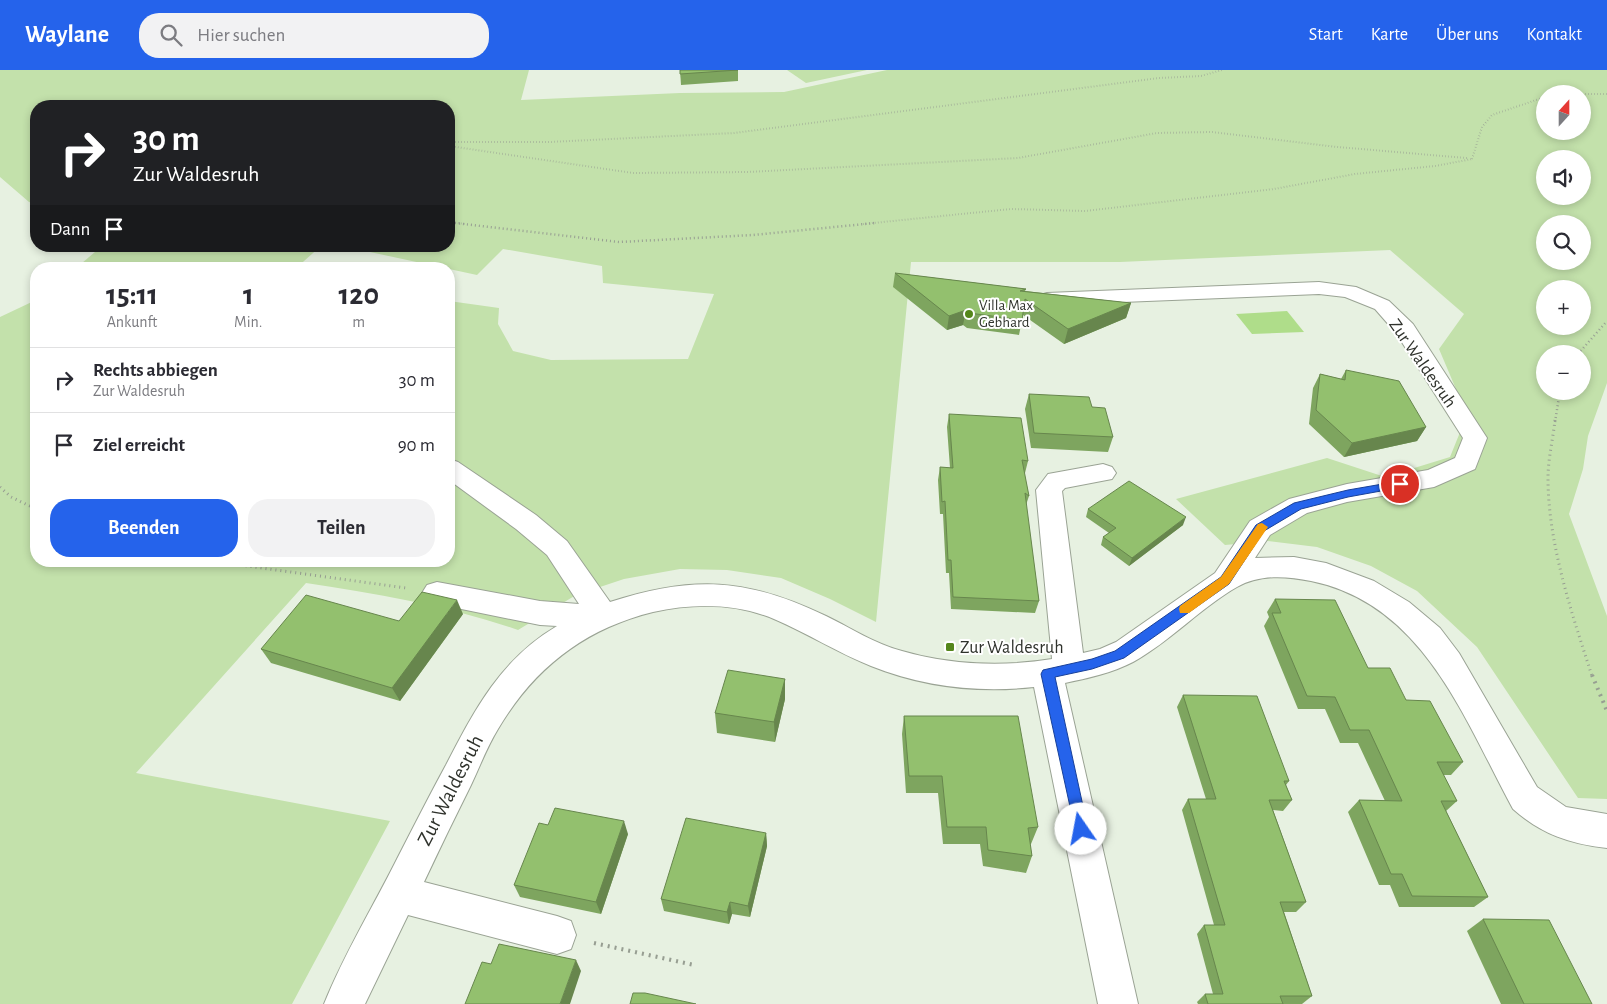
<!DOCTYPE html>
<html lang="de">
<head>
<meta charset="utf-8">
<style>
  :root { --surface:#fff; --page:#f2f2f3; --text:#2b2b33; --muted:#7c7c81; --line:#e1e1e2; --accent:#2563eb }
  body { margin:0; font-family:"Alegreya Sans",sans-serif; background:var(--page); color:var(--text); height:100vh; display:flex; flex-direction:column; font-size:19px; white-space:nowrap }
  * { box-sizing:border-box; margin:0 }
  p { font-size:16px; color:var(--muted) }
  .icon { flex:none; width:28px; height:28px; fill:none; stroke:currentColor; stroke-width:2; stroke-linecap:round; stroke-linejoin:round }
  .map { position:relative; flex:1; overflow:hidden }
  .panel { position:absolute; left:30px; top:192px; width:425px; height:305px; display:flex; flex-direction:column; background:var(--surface); border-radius:20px; box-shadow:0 2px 8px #0003 }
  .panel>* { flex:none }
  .top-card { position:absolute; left:30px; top:30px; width:425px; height:152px; border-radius:20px; box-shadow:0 2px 8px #0003; background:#202124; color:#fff; overflow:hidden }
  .needle { width:32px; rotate:21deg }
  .fabs { position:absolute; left:1536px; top:15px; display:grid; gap:10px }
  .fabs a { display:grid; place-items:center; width:55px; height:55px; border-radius:50%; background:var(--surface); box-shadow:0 2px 8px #0003; font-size:25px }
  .pin { position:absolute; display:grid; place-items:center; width:42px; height:42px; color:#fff; margin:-21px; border:2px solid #fff; border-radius:50%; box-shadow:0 1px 5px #0007 }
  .me { position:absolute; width:55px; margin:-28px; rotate:348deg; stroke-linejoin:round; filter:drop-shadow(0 0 4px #0008) }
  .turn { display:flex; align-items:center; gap:18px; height:105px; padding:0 20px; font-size:22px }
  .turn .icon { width:65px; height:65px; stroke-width:2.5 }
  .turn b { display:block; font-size:35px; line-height:42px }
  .then { display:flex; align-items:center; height:48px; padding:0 20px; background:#0003; gap:10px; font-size:19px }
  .eta { display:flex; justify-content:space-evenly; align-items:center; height:85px; text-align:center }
  .eta b { font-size:30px; font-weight:600; line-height:35px }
  .button { display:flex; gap:10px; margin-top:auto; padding:10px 20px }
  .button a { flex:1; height:58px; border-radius:20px; background:var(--accent); color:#fff; font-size:20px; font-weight:600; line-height:58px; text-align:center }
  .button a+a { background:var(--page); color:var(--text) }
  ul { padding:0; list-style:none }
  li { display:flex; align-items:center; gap:15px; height:65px; padding:0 20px; border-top:1px solid var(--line) }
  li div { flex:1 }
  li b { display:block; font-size:19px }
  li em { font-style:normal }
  header { display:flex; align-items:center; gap:30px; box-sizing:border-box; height:70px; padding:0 25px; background:var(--accent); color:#fff }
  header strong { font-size:24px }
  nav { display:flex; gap:28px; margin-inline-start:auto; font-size:18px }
  .search { width:350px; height:45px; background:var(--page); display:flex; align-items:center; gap:12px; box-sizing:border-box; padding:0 18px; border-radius:20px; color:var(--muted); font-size:19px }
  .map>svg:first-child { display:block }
</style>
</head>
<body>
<header>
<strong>Waylane</strong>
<div class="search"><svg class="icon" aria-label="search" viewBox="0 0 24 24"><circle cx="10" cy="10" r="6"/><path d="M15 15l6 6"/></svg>Hier suchen</div>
<nav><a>Start</a><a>Karte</a><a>Über uns</a><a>Kontakt</a></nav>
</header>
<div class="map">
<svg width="1607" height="934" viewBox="0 0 1607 934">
  <rect width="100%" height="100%" fill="#e7f1e1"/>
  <g fill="#c3e1ab" fill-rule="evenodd">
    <path d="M0 0H529L521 30 680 23 784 22 887 0H1607V313L1588 366 1583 399 1569 444 1607 546V729L1578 728 1477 577 1417 521 1371 496 1317 477 1268 471 1225 475 1176 429 1327 388 1385 407 1450 387 1467 345 1439 279 1464 244 1390 180 1120 192H911L876 552 830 529 781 508 727 500 680 499 624 509 576 525 518 560C449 536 378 524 306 513L136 703 390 751 292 934H0V247L36 230V491H449V231L499 238 498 254 513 281 551 290 688 289 714 224 603 213 602 196 503 179 477 205 342 176H449V36H36V134L29 132 0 107ZM1545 24H1582V61H1545ZM1545 89H1582V126H1545ZM1545 154H1582V191H1545ZM1545 219H1582V256H1545ZM1545 284H1582V321H1545Z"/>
    <path d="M787 0H867L806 13Z"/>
    <path d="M102 176H321L295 199H75Z"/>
  </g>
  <path fill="#afdd8a" d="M1287 241 1304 262 1252 264 1236 244Z"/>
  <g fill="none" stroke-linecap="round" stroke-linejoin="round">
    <defs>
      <path id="minor" d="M1319 212 1356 217 1389 231 1413 254 1487 368 1475 399 1434 417 1347 432 1307 443 1270 465 1255 488 1294 487 1326 493 1374 511 1409 532 1440 558 1459 583 1537 717 1566 737 1607 744V778C1570 774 1541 764 1513 739 1464 649 1424 534 1311 511 1286 506 1260 504 1237 517 1200 538 1171 571 1133 592 1112 603 1088 608 1065 613L1138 934H1098L1034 617C979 623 923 617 871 596 838 583 807 563 774 549 736 533 693 533 653 542 584 559 534 598 498 659 487 677 480 696 471 715 455 747 439 780 424 812L557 846 571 851 576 865 571 879 557 884 408 845 365 934H324C344 884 373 837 397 789 413 758 429 726 446 695 475 639 501 589 557 556L540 555 437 534 427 531 422 523 427 515 437 512 540 531 579 534 547 485 516 459 449 410V389L458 392 536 445 567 471 610 532C693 505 747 508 826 546 851 558 875 574 902 581 949 595 1004 597 1052 589L1036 420 1048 404 1103 394 1112 397 1116 403 1112 409 1065 418 1062 421 1083 583 1100 579 1116 572 1215 503 1250 451 1289 429 1347 414 1428 400 1455 388 1463 368 1396 263 1375 239 1345 227 1319 224 1047 235 1040 233 1037 229 1040 225 1047 223Z"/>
    </defs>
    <use href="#minor" stroke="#9aa394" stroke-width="2"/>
    <g stroke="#979e92" stroke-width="2" stroke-dasharray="0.5 2.5" stroke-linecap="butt">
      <path d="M1582 24H1607"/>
      <path d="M449 72H549L734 63 1159 8 1201 6 1222 0"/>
      <path d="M449 76 633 103 747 102 1018 88 1157 63 1212 62 1337 77 1467 88"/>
      <path d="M1472 89 1482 57 1492 45 1545 27"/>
      <path d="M449 152 465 154"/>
      <path d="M863 154 1011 139 1085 141 1274 119 1355 104 1435 96 1472 89"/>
    </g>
    <g stroke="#979e92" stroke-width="2.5" stroke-dasharray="1 3" stroke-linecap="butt">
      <path d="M455 153 619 172 753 165 875 153"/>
      <path d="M1578 284 1607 251"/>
      <path d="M1555 352 1560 321"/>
    </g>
    <g stroke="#979e92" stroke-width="3" stroke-dasharray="1 4" stroke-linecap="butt">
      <path d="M1555 350C1553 369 1548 389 1548 408 1548 474 1572 544 1592 606"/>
      <path d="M0 417 11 427 36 439"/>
      <path d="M211 491 406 518"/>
    </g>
    <g stroke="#979e92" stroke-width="4" stroke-dasharray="2 5" stroke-linecap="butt">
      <path d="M1592 605 1607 641"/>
      <path d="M594 873 694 895"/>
    </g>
    <use href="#minor" fill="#fff" fill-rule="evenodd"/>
  </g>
  <g fill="#7ea55f">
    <path d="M680 0H738V11L681 15Z"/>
    <path d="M895 203 1026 219 1025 221 1131 233 1126 248 1064 274 1023 245 1019 265 967 258 963 255 947 260 893 217Z"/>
    <path d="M1346 300 1426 357 1417 371 1344 387 1309 354 1313 318 1320 304 1341 309Z"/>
    <path d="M1029 324 1092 337 1113 367 1108 382 1031 378 1025 339Z"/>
    <path d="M949 344 1028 391 1025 403H1024L1029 426 1026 435 1039 531 1035 543 951 539 949 503H946L943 444H940L938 410 940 397 950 398 947 357Z"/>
    <path d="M1088 439 1183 455 1129 496 1101 475 1103 467 1109 463 1086 447Z"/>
    <path d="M1275 529 1368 598 1406 630 1463 692 1451 705H1443L1457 731 1446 741 1488 827 1474 837H1399L1390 815H1379L1348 742 1359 730 1385 731 1358 673H1340L1325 639H1298L1264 556 1269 547 1267 542Z"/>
    <path d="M463 544 400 631 271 593 261 579 399 551Z"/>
    <path d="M785 609V629L775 672 717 663 715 643Z"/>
    <path d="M1183 625 1289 711 1286 715 1292 730 1283 741 1273 740 1306 832 1296 842H1284L1312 926 1302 934H1198L1197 932 1205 924H1213L1197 864 1204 855H1214L1182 740 1188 729H1206L1177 637Z"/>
    <path d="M904 646 1038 757 1031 774H1030L1032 786 1026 803 983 796 980 774H943L938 723H906L902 664Z"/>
    <path d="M548 755 628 764 601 844 520 827 514 815Z"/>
    <path d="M766 763 767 776 750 847 732 844 729 854 664 841 661 829Z"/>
    <path d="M1483 849 1592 934H1501L1467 861Z"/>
  </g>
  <g fill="#67864d">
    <path d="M1131 233 1126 248 1064 274 1068 259Z"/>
    <path d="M966 240 963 255 947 260 949 246Z"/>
    <path d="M1426 357 1417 371 1344 387 1352 373Z"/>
    <path d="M1186 447 1183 455 1129 496 1132 488Z"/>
    <path d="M457 530 463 544 400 631 392 618Z"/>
    <path d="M785 609V629L775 672 774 652Z"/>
    <path d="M624 751 628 764 601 844 596 832Z"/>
    <path d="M766 763 767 776 750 847 748 836Z"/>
    <path d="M730 832 732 844 729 854 727 842Z"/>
    <path d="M576 890 581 901 570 934H560Z"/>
  </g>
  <g fill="#93c06e" stroke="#67864d">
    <path d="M680 0H738L680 4Z"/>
    <path d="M332 196 349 199H329Z"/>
    <path d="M895 203 1026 219 1020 221 1131 233 1068 259 1025 229 1022 250 969 243 966 240 949 246Z"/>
    <path d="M1346 300 1399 311 1426 357 1352 373 1316 340 1320 304 1345 310Z"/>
    <path d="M1029 324 1089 327 1092 337 1105 338 1113 367 1034 363Z"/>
    <path d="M949 344 1021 348 1028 391 1022 390 1029 426 1025 423 1039 531 953 527 951 490H948L945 431 942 432 940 397 953 398Z"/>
    <path d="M1129 411 1186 447 1132 488 1103 467 1116 458 1088 439Z"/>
    <path d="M422 522 457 530 392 618 261 579 306 525 399 551Z"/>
    <path d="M1275 529 1335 530 1368 598H1390L1406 630 1430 631 1463 692H1437L1457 731H1441L1488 827 1412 826 1402 804H1391L1359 730 1402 731 1369 660H1350L1335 627 1307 626 1272 543H1281Z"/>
    <path d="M728 600 785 609 774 652 715 643Z"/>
    <path d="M1183 625 1257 626 1289 711H1284L1292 730H1269L1306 832H1280L1312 926H1280L1283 934H1208L1205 924H1223L1204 855H1225L1188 729H1216Z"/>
    <path d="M904 646H1018L1038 757 1028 758 1032 786 988 780 986 757H947L942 706H909Z"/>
    <path d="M555 738 624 751 596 832 514 815 539 753 548 755Z"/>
    <path d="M686 748 766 763 748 836 730 832 727 842 661 829Z"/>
    <path d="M1483 849 1549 850 1592 934H1524Z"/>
    <path d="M499 874 576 890 560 934H465L482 892 491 894Z"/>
    <path d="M633 923H645L696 934H630Z"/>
  </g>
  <path fill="#2563eb" stroke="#184099" d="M1400 411 1405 414 1403 417 1348 427 1301 439 1264 461 1229 514 1124 588 1092 599 1055 607 1088 759 1086 764 1081 766 1076 764 1041 604 1043 600 1092 589 1115 581 1221 507 1256 455 1294 433 1348 420Z"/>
  <path fill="#f59e0b" d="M1262 453 1268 457 1229 514 1189 543H1180L1179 539 1180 536 1221 507 1258 454Z"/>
  <g fill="#54861b" stroke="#fff" stroke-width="2">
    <circle cx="969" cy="244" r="5"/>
    <rect x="945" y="572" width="10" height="10" rx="2.5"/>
  </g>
  <g text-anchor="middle" stroke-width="4" stroke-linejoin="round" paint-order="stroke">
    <g font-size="15" fill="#30332d" stroke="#fff" text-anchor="start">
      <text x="979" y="240">Villa Max<tspan x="979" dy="17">Gebhard</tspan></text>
    </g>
    <g font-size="18" fill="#30332d" stroke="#fff">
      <text transform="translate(1423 293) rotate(55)" y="6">Zur Waldesruh</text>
    </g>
    <g font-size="18" fill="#30332d" stroke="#fff" text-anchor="start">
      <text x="960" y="583">Zur Waldesruh</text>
    </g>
    <g font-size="21" fill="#30332d" stroke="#fff">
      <text transform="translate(450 720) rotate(-63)" y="7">Zur Waldesruh</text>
    </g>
  </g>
</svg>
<div class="fabs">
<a><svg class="needle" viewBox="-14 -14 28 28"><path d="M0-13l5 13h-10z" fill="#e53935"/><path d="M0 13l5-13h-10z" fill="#7c7c81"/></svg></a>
<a><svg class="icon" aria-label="sound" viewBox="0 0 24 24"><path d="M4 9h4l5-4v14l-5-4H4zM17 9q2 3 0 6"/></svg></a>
<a><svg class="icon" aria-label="search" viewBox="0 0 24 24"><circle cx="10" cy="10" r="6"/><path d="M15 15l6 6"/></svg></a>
<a>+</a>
<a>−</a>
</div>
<div class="pin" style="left:1400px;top:414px;background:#d93025"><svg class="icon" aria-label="arrive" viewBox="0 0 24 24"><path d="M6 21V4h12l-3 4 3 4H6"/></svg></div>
<svg class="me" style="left:1081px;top:759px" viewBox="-20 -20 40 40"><circle r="19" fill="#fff"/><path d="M0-13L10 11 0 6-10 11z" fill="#2563eb"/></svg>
<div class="top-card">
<div class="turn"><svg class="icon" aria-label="right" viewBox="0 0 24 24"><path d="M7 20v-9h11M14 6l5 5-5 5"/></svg><div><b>30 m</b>Zur Waldesruh</div></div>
<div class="then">Dann<svg class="icon" aria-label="arrive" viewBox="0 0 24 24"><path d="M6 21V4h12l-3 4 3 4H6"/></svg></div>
</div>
<section class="panel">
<div class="eta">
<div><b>15:11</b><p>Ankunft</p></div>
<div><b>1</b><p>Min.</p></div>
<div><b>120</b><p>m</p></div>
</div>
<ul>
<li><svg class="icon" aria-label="right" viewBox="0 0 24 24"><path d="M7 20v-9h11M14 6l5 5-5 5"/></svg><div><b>Rechts abbiegen</b><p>Zur Waldesruh</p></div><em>30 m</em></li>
<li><svg class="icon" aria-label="arrive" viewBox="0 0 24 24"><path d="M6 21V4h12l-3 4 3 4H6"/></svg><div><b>Ziel erreicht</b></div><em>90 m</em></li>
</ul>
<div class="button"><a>Beenden</a><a>Teilen</a></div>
</section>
</div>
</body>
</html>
